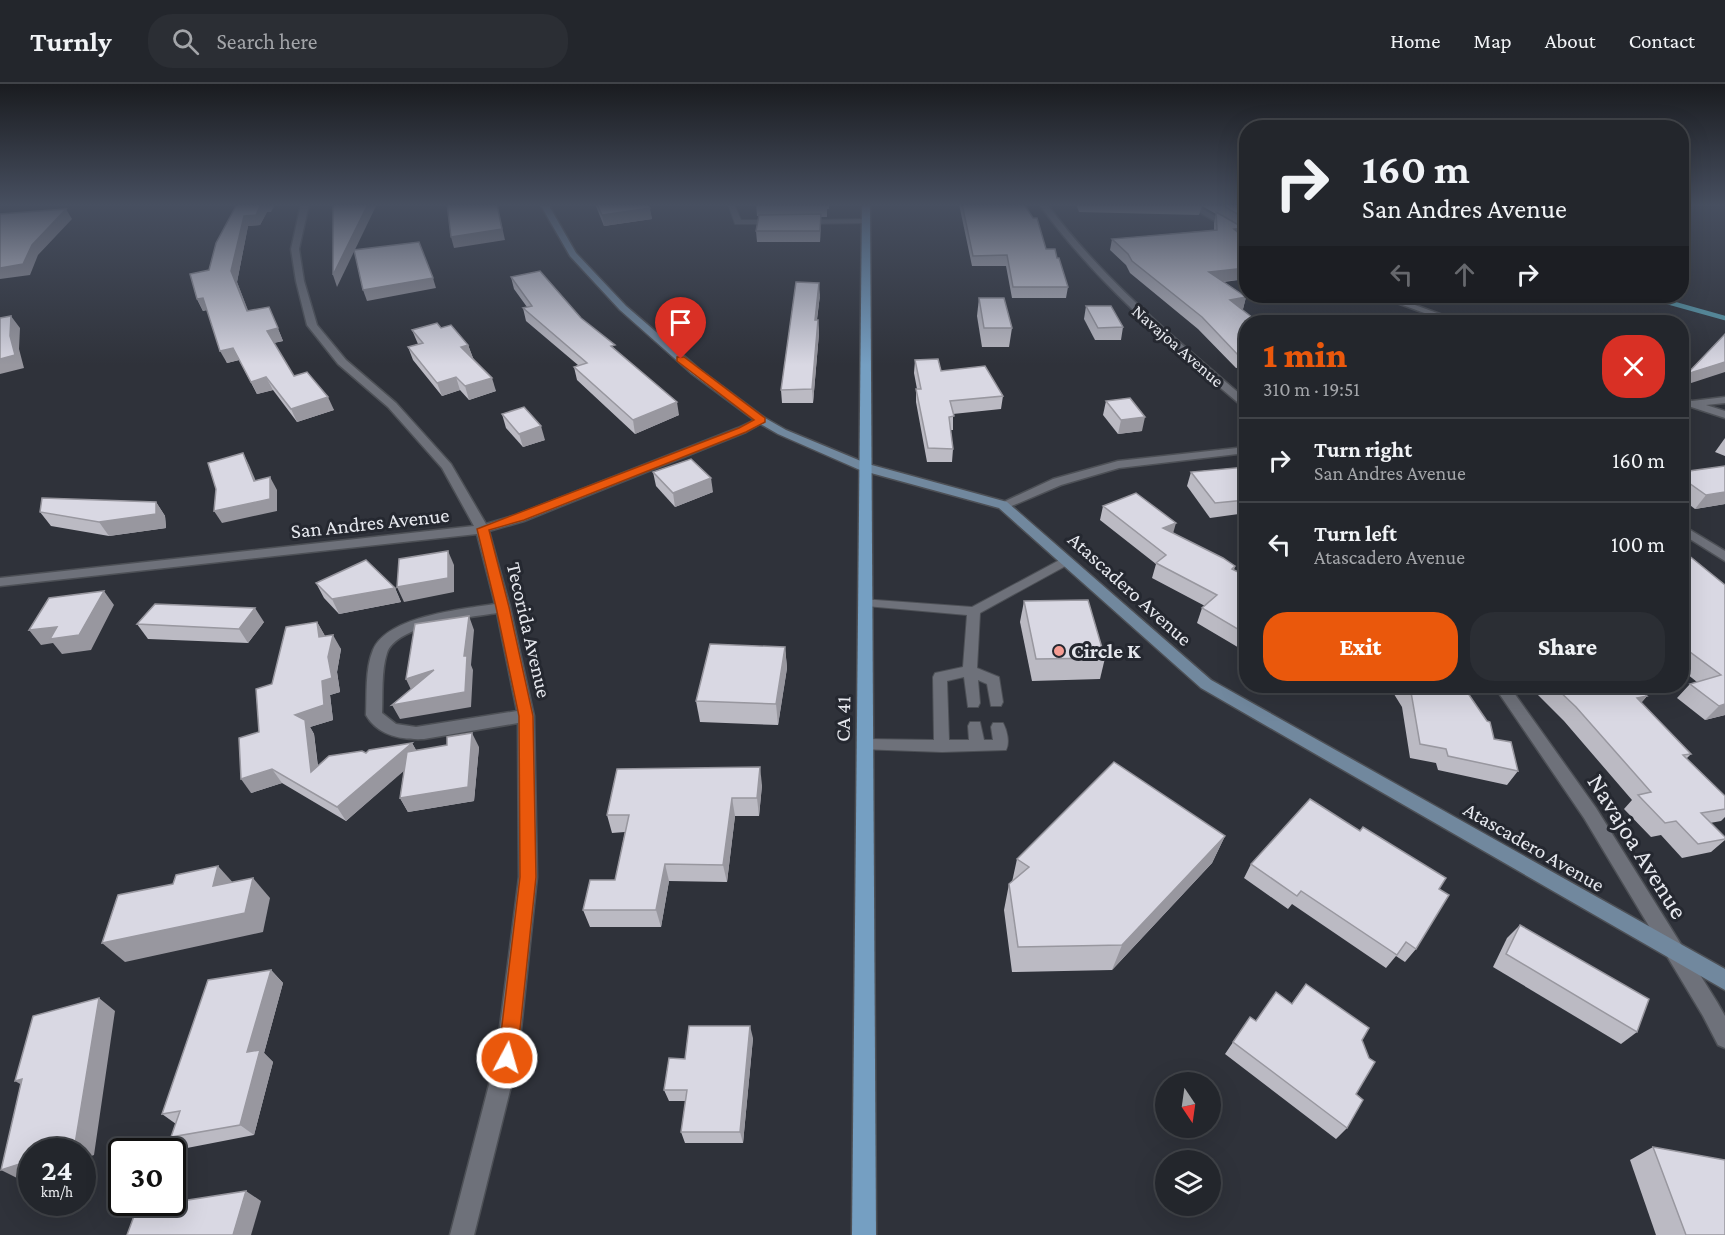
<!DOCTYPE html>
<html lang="en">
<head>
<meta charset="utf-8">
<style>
  :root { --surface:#23262c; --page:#2b2e34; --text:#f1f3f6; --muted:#a3a5a9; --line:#404348; --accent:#ea580c }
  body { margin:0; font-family:"Crimson Pro",serif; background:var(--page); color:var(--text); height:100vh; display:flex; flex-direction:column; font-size:22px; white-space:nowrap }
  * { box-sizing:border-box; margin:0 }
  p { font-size:20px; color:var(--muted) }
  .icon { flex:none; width:33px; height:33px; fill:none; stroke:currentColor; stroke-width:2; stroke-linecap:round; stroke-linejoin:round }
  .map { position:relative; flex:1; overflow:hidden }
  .side { position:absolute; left:1239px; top:231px; width:450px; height:378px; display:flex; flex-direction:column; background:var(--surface); border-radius:24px; box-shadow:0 6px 24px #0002,0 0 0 2px var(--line) }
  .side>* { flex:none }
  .hud { position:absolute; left:1239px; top:36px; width:450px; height:183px; border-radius:24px; box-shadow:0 6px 24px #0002,0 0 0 2px var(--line); background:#23262c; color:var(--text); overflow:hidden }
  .needle { width:39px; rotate:167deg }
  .tools { position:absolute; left:1155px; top:988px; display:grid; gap:12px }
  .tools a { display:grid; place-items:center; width:66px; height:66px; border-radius:50%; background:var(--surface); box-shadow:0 6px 24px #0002,0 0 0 2px var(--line); font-size:30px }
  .speed { position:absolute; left:18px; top:1054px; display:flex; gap:12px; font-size:30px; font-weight:700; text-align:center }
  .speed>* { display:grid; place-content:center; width:78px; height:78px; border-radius:50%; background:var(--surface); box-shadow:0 6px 24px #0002,0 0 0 2px var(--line); line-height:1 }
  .speed small { font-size:15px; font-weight:400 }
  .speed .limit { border:3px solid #111; border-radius:9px; background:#fff; color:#111 }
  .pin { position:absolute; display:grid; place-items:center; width:51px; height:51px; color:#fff; margin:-62px -26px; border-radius:50% 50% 50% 0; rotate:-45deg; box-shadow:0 0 6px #0007 }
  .pin .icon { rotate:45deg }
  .me { position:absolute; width:66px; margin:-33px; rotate:6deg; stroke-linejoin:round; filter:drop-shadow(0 0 4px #0008) }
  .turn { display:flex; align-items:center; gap:21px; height:126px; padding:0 24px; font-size:27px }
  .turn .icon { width:78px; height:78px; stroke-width:2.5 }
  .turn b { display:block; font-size:42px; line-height:51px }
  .lanes { display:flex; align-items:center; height:57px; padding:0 24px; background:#0003; justify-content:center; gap:30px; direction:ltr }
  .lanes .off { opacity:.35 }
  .round { display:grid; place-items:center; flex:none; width:63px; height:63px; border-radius:24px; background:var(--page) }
  .summary { display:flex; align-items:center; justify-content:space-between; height:102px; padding:0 24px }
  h1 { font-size:36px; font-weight:800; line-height:45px; color:var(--accent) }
  .button { display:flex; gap:12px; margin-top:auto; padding:12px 24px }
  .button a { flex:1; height:69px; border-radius:24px; background:var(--accent); color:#fff; font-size:24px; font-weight:800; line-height:69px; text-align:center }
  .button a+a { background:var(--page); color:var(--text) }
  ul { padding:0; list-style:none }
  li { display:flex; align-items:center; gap:18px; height:84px; padding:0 24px; border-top:2px solid var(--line) }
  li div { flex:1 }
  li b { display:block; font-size:22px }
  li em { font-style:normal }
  header { display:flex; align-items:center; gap:36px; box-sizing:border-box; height:84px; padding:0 30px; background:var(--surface); border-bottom:2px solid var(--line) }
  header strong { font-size:28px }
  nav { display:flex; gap:33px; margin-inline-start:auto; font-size:21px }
  .search { width:420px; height:54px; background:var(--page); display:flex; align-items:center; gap:15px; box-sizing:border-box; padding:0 21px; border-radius:24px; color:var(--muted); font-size:22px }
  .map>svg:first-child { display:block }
</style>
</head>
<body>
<header>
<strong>Turnly</strong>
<div class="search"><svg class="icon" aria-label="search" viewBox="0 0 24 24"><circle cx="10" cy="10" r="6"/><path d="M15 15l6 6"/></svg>Search here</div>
<nav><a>Home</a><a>Map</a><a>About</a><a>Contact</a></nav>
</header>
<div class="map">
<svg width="1725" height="1151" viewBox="0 0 1725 1151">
  <rect width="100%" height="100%" fill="#2f323a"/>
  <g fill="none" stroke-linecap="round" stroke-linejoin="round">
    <path stroke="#5a9eb0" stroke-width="4.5" d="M1646 212 1725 234"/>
    <defs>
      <g id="lane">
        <path d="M728 120H734L741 136H774L778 138 774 140H735Z"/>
        <path d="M866 135 870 137 869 139 805 140 801 138 805 136Z"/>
        <path d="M1067 472 1073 476 1071 479 980 529 977 584 999 593 1003 618 1001 622H991L987 600 978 596 980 619 978 623H968L964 593 947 597 949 656H969L968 642 970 638H980L984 656H993L991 643 993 639H1003C1007 646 1010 659 1006 666L942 668 859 665 857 661 859 657 864 655 934 656 933 593 935 589 963 583 967 531 866 522 860 518 862 515 972 523Z"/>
      </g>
      <g id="street">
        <path d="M301 120H309L299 165 304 197 317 241 346 276 396 319 451 380 486 440 516 431 738 344 761 333 767 336 746 348 524 437 489 447 510 523 534 632 537 793 518 974 474 1151H450L496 974 519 793 518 639 424 655C402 656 378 652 366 631 367 611 365 585 373 566 387 532 463 525 495 520L477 450 0 502V494L474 442 442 384 388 323 338 280 307 241 296 197 291 165ZM497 529 517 627 416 643 396 640 382 629C383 610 381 587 387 569 396 541 471 533 497 529Z"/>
        <path d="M1039 120H1047C1103 196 1174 254 1246 315V323L1242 322C1169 260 1096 199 1039 120Z"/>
        <path d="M1185 120H1194L1246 150V155Z"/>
        <path d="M1378 212H1390L1462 238H1449Z"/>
        <path d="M1725 313V319L1706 321 1725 327V334L1682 320V314L1692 317Z"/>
        <path d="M1246 363V369L1119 384 1061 401 1007 424 1003 425 997 421 1053 395 1118 377Z"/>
        <path d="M1682 441 1725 467V477L1682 450Z"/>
        <path d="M1494 602H1509L1596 724 1717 918 1725 932V964L1718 961 1703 932 1584 734Z"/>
      </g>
      <path id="secondary" d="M540 120H548L576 169 626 222 699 285 765 334 786 346 868 380 1007 418 1211 596 1725 885V906L1201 604 999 424 860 386 778 350 757 338 691 289 620 226 570 172Z"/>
      <path id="primary" d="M862 120H870L876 1151H852Z"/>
    </defs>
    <use href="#lane" stroke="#4d5056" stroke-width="2"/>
    <use href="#street" stroke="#4d5056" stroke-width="3"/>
    <use href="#secondary" stroke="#4d5056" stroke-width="3"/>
    <use href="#primary" stroke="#4d5056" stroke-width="3"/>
    <use href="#lane" fill="#6e717a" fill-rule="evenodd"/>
    <use href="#street" fill="#6e717a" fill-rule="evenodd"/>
    <use href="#secondary" fill="#71889e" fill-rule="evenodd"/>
    <use href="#primary" fill="#759fc2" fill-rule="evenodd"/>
  </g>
  <g fill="#bbbac3">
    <path d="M237 120 271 128H267L260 141 248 142 237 198 248 227 274 235 283 257 274 259 294 292 334 326 297 338 273 306 257 310 239 276 227 279 207 226 203 227 197 215Z"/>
    <path d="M595 120H648L652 135 604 142Z"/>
    <path d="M756 120H829V125H827V133H821L820 158H757L756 147 759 132H757Z"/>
    <path d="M959 120H1024L1046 165 1068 203 1066 214H1012L1006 182H972Z"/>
    <path d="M1076 120H1246V148L1243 146 1242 151 1246 195 1224 198 1246 213 1243 225H1242L1246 238V286L1243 283 1236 284 1198 245 1130 189 1126 181 1110 166 1112 155 1214 146V139L1216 130 1202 122 1199 131 1079 128Z"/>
    <path d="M511 193 581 234 616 266 679 331 635 350 577 296 574 283 578 281 526 237 523 224 527 223 514 205Z"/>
    <path d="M820 211 817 236H818L819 249 813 319H782L781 306Z"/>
    <path d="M979 214 1012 244 1009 263H982L977 232Z"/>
    <path d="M1086 222 1123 243 1121 256H1095L1084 235Z"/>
    <path d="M441 244 468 261 473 274 496 307 469 316 460 306 442 312 413 276 408 263 418 260 412 246Z"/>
    <path d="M915 276 1003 312 1001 325 953 330V346H950L953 365 952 378H927L916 318V305H917L914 289Z"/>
    <path d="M1106 317 1142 347 1118 350 1103 331Z"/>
    <path d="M502 330 545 356 523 363 506 344Z"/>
    <path d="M1725 354V372L1715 368Z"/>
    <path d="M1246 383V429L1210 434 1187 402 1191 388Z"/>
    <path d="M653 388 713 408 675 423 656 402Z"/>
    <path d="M1682 388 1725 420 1695 425 1682 415Z"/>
    <path d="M156 418 165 432 166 444 109 452 51 442 40 428Z"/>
    <path d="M1103 422 1173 449 1235 482 1234 486 1246 492V568L1197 539 1202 524 1205 522 1152 494 1156 480 1100 436Z"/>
    <path d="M1682 466 1725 501V631L1705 636 1677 614 1690 600 1697 598 1682 586Z"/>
    <path d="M316 499 395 504 401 518 339 530 324 514Z"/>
    <path d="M1024 517 1105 574 1100 595 1032 597 1020 538Z"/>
    <path d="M264 538 248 559 148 555 137 540Z"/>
    <path d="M317 538 325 552 341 565 337 588 340 608 330 611 333 636 310 643 314 650 318 682 366 669 412 659 416 666 479 663 474 717 408 728 400 714 404 686 346 737 282 699 251 709 259 648 272 600Z"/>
    <path d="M785 563 787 584 778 641 700 638 696 617Z"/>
    <path d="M1288 602H1326L1318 610 1308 604 1301 609Z"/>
    <path d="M1389 602H1463L1494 655 1518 687 1507 701 1438 686 1436 679 1410 674 1402 623Z"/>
    <path d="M1546 602H1635L1647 612 1641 619 1691 670 1686 675 1725 712V733L1721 737 1710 739 1725 753V756L1711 768 1682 774 1661 751 1651 753 1624 725 1632 716 1564 637 1538 611Z"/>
    <path d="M762 701 759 732H735L727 798 669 797 661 843H590L583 826 615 796 625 748 612 749 607 731Z"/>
    <path d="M1225 752 1212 779 1112 886 1012 888 1004 826 1009 800 1012 798 1017 775Z"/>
    <path d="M1251 780 1439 805 1416 865 1405 878 1396 872 1386 884 1292 820 1288 825 1244 794Z"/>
    <path d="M1520 841 1637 948 1621 960 1493 883 1507 854Z"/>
    <path d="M271 886 283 899 264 969 273 978 254 1051 187 1064 171 1053 176 1040 162 1030Z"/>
    <path d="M1306 900 1362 956 1356 1010 1347 1044 1336 1055 1225 970 1250 933 1256 937 1292 919Z"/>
    <path d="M753 954 743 1059H685L681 1048 686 1017H669L664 1006 685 975Z"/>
    <path d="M1653 1063 1725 1151H1656L1630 1076Z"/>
  </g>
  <g fill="#98979f">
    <path d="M261 120H275L271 128H267L260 141 248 142 237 198 253 239 231 187 244 132Z"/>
    <path d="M368 120H377L337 203 333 191Z"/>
    <path d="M497 120 505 156 454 164 451 153Z"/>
    <path d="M650 124 652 135 604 142 602 131Z"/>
    <path d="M66 125 72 135 38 171 30 191 0 195V184L32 161Z"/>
    <path d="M821 130V142L820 158V147Z"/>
    <path d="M1244 144 1241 155 1234 145Z"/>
    <path d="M1246 184V195L1206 199 1209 188Z"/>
    <path d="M433 194 436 204 367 217 363 206Z"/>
    <path d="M819 199 820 211 815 249V236Z"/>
    <path d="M1246 213 1243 225 1227 228 1230 216Z"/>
    <path d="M203 214 209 225 203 227 197 215Z"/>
    <path d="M269 223 274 235 283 257 272 259 267 247Z"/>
    <path d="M11 232 20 244 19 265 24 284 0 290V275L10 252Z"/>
    <path d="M818 236 819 249 813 319 812 305Z"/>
    <path d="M468 261 473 274 461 263Z"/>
    <path d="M233 264 239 276 227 279 220 267Z"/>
    <path d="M1725 278V288L1682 302V299L1687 290Z"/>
    <path d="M266 293 273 306 257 310 251 298Z"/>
    <path d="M456 293 460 306 442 312 437 299Z"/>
    <path d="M492 294 496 307 469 316 465 302Z"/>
    <path d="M328 313 334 326 297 338 291 325Z"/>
    <path d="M677 318 679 331 635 350 633 336Z"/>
    <path d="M1145 333 1142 347 1118 350 1121 336Z"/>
    <path d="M541 342 545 356 523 363 519 350Z"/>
    <path d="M243 369 249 381 261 409 254 397Z"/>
    <path d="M270 393 277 406V427L222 439 214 427Z"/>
    <path d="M711 394 713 408 675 423 673 409Z"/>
    <path d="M1725 408V420L1695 425 1706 411Z"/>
    <path d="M156 418 165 432 166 444 109 452 99 438Z"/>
    <path d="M1176 439 1172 453 1163 444Z"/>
    <path d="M448 467 454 481V508L404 518 397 503Z"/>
    <path d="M395 504 401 518 339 530 332 515Z"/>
    <path d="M104 507 114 521 91 566 62 570 53 559 41 561 29 546Z"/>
    <path d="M255 524 264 538 248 559 239 545Z"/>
    <path d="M469 532 474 546 471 581 473 586 471 623 400 635 392 621 464 572Z"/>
    <path d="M317 538 325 552 319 553Z"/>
    <path d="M333 551 341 565 337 588 340 608 330 611 333 636 310 643 314 650 320 702 311 688 295 631 322 597Z"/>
    <path d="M785 563 787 584 778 641 776 620Z"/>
    <path d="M434 586 413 610 406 595Z"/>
    <path d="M1305 602H1309L1301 609Z"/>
    <path d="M1322 602H1326L1318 610Z"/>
    <path d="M1647 612 1635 626 1637 614Z"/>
    <path d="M1725 620V631L1705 636 1719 622Z"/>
    <path d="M472 649 479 663 474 717 408 728 400 714Z"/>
    <path d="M412 659 420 673 346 737 337 723Z"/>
    <path d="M760 683 762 701 759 732 757 714Z"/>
    <path d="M272 685 282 699 251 709 241 695Z"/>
    <path d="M732 714 735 732 727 798 723 781Z"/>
    <path d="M1225 752 1212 779 1112 886 1122 861Z"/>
    <path d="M665 780 669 797 661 843 656 826Z"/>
    <path d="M218 782 236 802H213Z"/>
    <path d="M253 794 270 814 263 848 125 878 102 859Z"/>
    <path d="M271 886 283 899 264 969 273 978 254 1051 240 1041 247 968Z"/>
    <path d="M99 914 115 927 94 1071 82 1075V1068H53Z"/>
    <path d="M750 942 753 954 743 1059 740 1048Z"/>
    <path d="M22 995 34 1008 15 997Z"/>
    <path d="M32 1076V1093L21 1096 1 1086Z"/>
    <path d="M246 1107 261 1117 251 1151H233Z"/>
  </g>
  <g fill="#d9d8e3" stroke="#98979f" stroke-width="1.5">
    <path d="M237 120H261L256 131 244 132 231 187 247 227 269 223 278 244 267 247 294 292 307 288 328 313 291 325 266 293 251 298 233 264 220 267 203 214 197 215 190 190 209 186 216 159Z"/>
    <path d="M333 120H368L333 191Z"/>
    <path d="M447 120H497L502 145 451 153Z"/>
    <path d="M597 120H648L650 124 602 131Z"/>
    <path d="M962 120H1024L1033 134H1037L1046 165H1055L1057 174H1059L1068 203H1013L1007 171 973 172Z"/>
    <path d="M1220 120H1246V135Z"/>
    <path d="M66 125 32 161 23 180 0 184V130Z"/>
    <path d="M1216 128 1244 144 1234 145 1246 155V184L1209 188 1246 213 1230 216 1258 238H1246V271L1239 272 1202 233 1132 177 1128 170 1112 155 1217 146Z"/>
    <path d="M821 130 820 147H756L759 131Z"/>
    <path d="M419 158 433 194 363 206 354 166Z"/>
    <path d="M540 187 581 234 615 261 611 262 677 318 633 336 574 283 587 279 523 224 532 222 511 193Z"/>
    <path d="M796 198 819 199 815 236H818L812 305 781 306Z"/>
    <path d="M979 214H1004L1012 244H984Z"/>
    <path d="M1086 222H1111L1123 243 1098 244Z"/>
    <path d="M11 232 10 252 15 271 0 275V234Z"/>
    <path d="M437 239 441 244 451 241 468 261 461 263 492 294 465 302 456 293 437 299 408 263 423 259 412 246Z"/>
    <path d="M1725 250V278L1687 290Z"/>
    <path d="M938 275 941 287 985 282 1003 312 950 317 954 332 949 333 953 365 928 364 916 305H921L915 276Z"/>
    <path d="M1130 314 1145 333 1121 336 1106 317Z"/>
    <path d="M524 323 541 342 519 350 502 330Z"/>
    <path d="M243 369 254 397 270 393V415L214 427 216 405 208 379Z"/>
    <path d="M691 375 711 394 673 409 653 388Z"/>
    <path d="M1725 382V408L1706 411 1682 394V388Z"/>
    <path d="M1246 383V416L1215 419 1191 388Z"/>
    <path d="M1136 409 1176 439 1163 444 1223 474 1235 482 1232 485 1246 492V550L1202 524 1217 511 1156 479 1166 471 1103 422Z"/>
    <path d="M42 414 156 418V430L99 438 40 428Z"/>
    <path d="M1682 466 1725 501V620L1719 622 1690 600 1721 591 1682 562Z"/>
    <path d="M448 467V494L397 503 399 475Z"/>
    <path d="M366 476 395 504 332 515 316 499Z"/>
    <path d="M104 507 79 551 50 555 57 543 29 546 49 514Z"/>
    <path d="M1088 516 1105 574 1036 575 1024 517Z"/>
    <path d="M155 520 255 524 239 545 137 540Z"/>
    <path d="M469 532 464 572H467L465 608 392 621 434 586 406 595 415 540Z"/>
    <path d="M317 538 319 553 333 551 328 573 332 594 322 597 324 621 295 631 305 636 311 688 329 672 362 667 366 669 369 666 412 659 337 723 272 685 241 695 239 654 259 648 256 605 272 600 286 543Z"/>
    <path d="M710 560 785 563 776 620 696 617Z"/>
    <path d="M1407 602H1463L1487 637 1490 638 1494 655 1511 658 1518 687 1448 672 1446 665 1420 660 1411 608Z"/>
    <path d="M1554 602H1635L1647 612 1637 614 1691 670 1683 671 1725 712V725L1701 729 1725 753V755L1698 760 1676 737 1665 739 1638 711 1651 708 1576 623Z"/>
    <path d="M472 649 468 703 400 714 407 668 447 661V653Z"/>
    <path d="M1114 678 1225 752 1122 861 1018 863 1009 800 1029 783 1017 775Z"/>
    <path d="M760 683 757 714H732L723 781 665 780 656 826H583L590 796H615L629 731H607L617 685Z"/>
    <path d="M1310 715 1360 747 1363 743 1446 794 1439 805 1449 811 1416 865 1406 858 1397 871 1301 807 1297 812 1251 780Z"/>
    <path d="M218 782 213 802 253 794 245 829 102 859 118 811 173 800 176 791Z"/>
    <path d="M1520 841 1649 915 1637 948 1506 870Z"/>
    <path d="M271 886 247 968 260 966 240 1041 171 1053 180 1027 162 1030 208 896Z"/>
    <path d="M1306 900 1369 944 1362 956 1369 974 1375 978 1356 1010 1363 1016 1347 1044 1233 958 1250 933 1256 937 1276 908 1292 920Z"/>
    <path d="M99 914 75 1060 53 1068H32V1076L1 1086 22 995 15 997 33 932Z"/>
    <path d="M689 942H750L740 1048H681L687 1006H664L669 974 685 975Z"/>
    <path d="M1653 1063 1725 1076V1151H1686Z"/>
    <path d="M246 1107 233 1151H127L137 1124Z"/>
  </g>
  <linearGradient id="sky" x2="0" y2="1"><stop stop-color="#1a1c20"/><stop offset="0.43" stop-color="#474f60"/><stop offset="1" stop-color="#474f60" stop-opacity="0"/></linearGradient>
  <rect width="1725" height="281" fill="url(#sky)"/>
  <path fill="#ea580c" stroke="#983908" stroke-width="1.5" d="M677 273H684L765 334V338L746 348 524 436 489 446 509 523 533 632 536 793 517 974 514 981 507 984 501 981 498 974 520 793 519 632 496 523 477 445 739 344 754 336 677 277Z"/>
  <circle fill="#f59c93" stroke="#252830" stroke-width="2" cx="1059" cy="567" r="6"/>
  <g text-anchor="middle" stroke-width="6" stroke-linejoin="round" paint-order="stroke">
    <g font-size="18" fill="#e6e8ee" stroke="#252830">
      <text transform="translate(1178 262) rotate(41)" y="6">Navajoa Avenue</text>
    </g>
    <g font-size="21" fill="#e6e8ee" stroke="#252830">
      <text transform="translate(370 439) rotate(-6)" y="7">San Andres Avenue</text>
      <text transform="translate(1130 505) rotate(42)" y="7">Atascadero Avenue</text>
      <text transform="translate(529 546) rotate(77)" y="7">Tecorida Avenue</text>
      <text transform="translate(843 635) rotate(-89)" y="7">CA 41</text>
      <text transform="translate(1534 763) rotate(30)" y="7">Atascadero Avenue</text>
    </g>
    <g font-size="21" font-weight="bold" fill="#e6e8ee" stroke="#252830" text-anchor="start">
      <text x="1071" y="574">Circle K</text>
    </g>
    <g font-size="26" fill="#e6e8ee" stroke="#252830">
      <text transform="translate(1638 762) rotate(58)" y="9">Navajoa Avenue</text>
    </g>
  </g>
</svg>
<div class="tools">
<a><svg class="needle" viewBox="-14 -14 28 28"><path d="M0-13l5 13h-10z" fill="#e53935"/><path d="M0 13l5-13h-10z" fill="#a3a5a9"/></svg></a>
<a><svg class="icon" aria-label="layers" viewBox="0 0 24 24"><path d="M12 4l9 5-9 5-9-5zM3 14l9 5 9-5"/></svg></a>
</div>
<div class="speed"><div>24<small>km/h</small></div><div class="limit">30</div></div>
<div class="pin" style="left:681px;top:275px;background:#d93025"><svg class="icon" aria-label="arrive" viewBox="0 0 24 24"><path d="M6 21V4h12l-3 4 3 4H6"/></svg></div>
<svg class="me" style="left:507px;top:974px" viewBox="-20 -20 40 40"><circle r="17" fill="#ea580c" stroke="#fff" stroke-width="3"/><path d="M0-11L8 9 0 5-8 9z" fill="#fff"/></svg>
<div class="hud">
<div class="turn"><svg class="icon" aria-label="right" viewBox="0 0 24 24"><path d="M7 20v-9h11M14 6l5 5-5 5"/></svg><div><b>160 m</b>San Andres Avenue</div></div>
<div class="lanes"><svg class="icon off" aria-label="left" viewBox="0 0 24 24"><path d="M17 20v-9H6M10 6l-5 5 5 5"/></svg><svg class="icon off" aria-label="ahead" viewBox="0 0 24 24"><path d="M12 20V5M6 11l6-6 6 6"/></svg><svg class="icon" aria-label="right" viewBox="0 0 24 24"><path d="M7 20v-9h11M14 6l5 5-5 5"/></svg></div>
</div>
<section class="side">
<div class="summary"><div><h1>1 min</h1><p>310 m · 19:51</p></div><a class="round" style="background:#d93025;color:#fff"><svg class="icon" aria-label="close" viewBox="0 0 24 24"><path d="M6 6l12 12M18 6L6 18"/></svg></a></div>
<ul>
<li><svg class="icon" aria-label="right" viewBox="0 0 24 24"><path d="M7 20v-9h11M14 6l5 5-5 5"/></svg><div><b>Turn right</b><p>San Andres Avenue</p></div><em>160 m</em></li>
<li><svg class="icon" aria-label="left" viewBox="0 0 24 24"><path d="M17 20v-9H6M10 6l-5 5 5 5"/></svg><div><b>Turn left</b><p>Atascadero Avenue</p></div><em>100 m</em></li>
</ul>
<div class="button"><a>Exit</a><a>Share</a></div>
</section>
</div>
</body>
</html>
